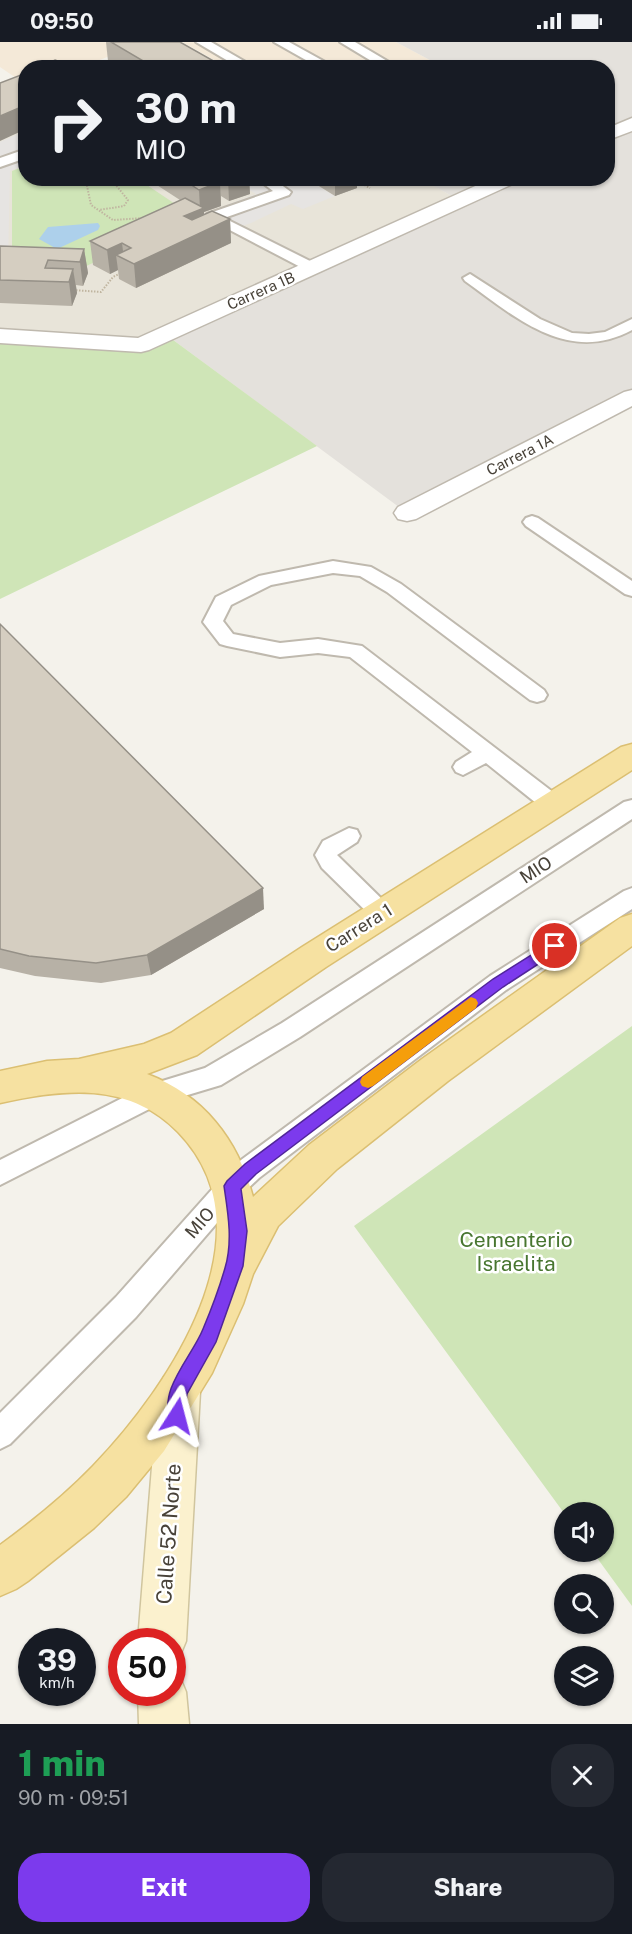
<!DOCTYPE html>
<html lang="en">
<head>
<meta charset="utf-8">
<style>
  :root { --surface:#171b24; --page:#242831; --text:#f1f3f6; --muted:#9ea1a6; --accent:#7c3aed }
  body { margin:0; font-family:"Public Sans",sans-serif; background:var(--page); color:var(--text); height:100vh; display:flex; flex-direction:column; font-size:22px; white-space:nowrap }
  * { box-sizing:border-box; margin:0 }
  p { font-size:20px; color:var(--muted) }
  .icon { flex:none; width:33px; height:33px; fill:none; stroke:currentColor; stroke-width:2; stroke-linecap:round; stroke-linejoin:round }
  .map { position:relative; height:1682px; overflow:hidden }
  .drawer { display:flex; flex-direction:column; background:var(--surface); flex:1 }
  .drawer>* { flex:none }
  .top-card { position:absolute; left:18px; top:18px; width:597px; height:126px; border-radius:24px; box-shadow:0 2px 4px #0004; background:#171b24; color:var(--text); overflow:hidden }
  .tools { position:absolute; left:554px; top:1460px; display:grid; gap:12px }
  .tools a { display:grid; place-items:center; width:60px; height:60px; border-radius:50%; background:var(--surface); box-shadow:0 2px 4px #0004; font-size:30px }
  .speed { position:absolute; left:18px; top:1586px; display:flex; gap:12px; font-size:30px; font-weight:700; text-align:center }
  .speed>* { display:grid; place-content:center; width:78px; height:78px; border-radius:50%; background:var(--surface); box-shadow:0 2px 4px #0004; line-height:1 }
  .speed small { font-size:15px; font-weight:400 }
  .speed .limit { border:9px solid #d22; background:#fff; color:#111 }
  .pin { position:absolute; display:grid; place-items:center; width:51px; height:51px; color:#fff; margin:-26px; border:3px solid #fff; border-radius:50%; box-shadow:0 2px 6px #0007 }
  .me { position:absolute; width:66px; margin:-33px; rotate:9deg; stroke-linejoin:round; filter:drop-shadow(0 0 4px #0008) }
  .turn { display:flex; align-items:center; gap:21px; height:126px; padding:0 18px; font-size:27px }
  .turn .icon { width:78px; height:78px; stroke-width:2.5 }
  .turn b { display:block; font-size:42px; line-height:51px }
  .round { display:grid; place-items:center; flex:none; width:63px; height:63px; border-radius:24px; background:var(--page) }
  .summary { display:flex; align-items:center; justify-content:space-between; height:102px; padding:0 18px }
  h1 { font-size:36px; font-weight:800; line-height:45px; color:#1e9e55 }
  .button { display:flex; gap:12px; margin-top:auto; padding:12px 18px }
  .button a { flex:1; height:69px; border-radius:24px; background:var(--accent); color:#fff; font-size:24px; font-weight:800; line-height:69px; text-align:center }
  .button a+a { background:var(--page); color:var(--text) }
  .status { display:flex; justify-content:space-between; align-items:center; height:42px; padding:0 30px; background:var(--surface); direction:ltr }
  .status svg { height:16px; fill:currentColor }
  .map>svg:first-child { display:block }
</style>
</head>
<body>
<div class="status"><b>09:50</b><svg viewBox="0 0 49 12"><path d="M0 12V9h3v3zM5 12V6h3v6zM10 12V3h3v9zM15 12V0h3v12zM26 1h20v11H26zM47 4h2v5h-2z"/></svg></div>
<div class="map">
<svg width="632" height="1682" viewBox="0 0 632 1682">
  <rect width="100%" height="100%" fill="#f4f2eb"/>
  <path fill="#e8e4d9" d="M25 49 26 136H421L460 159 141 303 0 294V60Z"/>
  <g fill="#f4e9d8">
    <path d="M0 0H145L82 25 26 26 25 42 0 25Z"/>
    <path d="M182 0H396L443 25H227Z"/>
  </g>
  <path fill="#e4e1dc" d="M396 0H632V355L407 471 165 292 459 158 421 137 608 136V26L443 25Z"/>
  <g fill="#cfe5b7">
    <path d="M25 124 26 136 138 137 193 174 80 227 12 225V129Z"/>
    <path d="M165 292 317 404 0 557V294L140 303Z"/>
    <path d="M632 984V1564L592 1509H603V1470L564 1471 354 1184Z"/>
  </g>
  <g fill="#e6e4e2">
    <path d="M25 89V123L10 129 8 225 0 224V100Z"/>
    <path d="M231 137H306L335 154 303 167 291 162 251 181 225 190 198 174 256 152Z"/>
  </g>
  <path fill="#add0eb" d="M98 181 100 184 98 188 57 207 39 197 48 185Z"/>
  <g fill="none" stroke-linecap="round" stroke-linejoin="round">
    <defs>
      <g id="lane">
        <path d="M196 0H211L256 26H240Z"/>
        <path d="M274 0H289L336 26H320Z"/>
        <path d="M340 0H355L399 26H383Z"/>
        <path d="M26 107V116L0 125V116Z"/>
        <path d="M256 136H272L291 150 289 153 224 176 318 223 320 226 318 229H308L205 175 207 172 273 149Z"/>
        <path d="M470 232 540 277 572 291 589 292 605 290 632 277V288C568 323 515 275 465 239L463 236Z"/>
        <path d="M532 474 538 476 632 539V554L625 552 526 484 523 480 526 476Z"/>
        <path d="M333 519 371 525 401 542 544 648 547 653 544 658 537 660 530 658 387 550 360 534 333 531 271 543 231 563 223 579 233 592 280 601 318 597 362 604 562 757 565 763 562 769 554 771 546 769 486 721 463 733 456 730 453 725 456 720 472 710 350 615 318 611 280 615 227 604 220 602 203 580 216 555 259 534Z"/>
        <path d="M632 758V777L300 995 221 1043 161 1061 0 1143V1118L146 1044 205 1026 282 981 624 760Z"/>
        <path d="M349 786 357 788 360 794 357 800 337 813 391 866 394 872 391 878 383 881 375 878 322 826 315 813 323 799Z"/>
        <path d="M632 846V867L506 948 259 1136 241 1153 136 1275 10 1402 0 1407V1371L116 1255 223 1135 241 1118 490 934 624 849Z"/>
      </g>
      <g id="street">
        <path d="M632 76V89L608 98V86Z"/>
        <path d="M493 136H519L517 140 149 308 141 310 0 301V287L138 296Z"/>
        <path d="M632 348V364L416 477 407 479 398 477 394 471 398 465 624 350Z"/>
      </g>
      <g id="secondary">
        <path d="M179 1329 194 1335 200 1350 186 1599 179 1616 172 1618V1599H138L158 1350 164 1335Z"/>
        <path d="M172 1630 179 1633 186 1650 189 1682H139L138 1650H172Z"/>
      </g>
      <path id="primary" d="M632 702V728L326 925 197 1013 147 1032C203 1053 238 1097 253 1155L309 1103 422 1017 620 876 632 872V904L448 1039 337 1127 278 1184 253 1232 243 1262 212 1331 164 1409 126 1455 94 1486 28 1539 16 1547 0 1554V1503C33 1479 65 1453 93 1424 169 1345 275 1190 178 1090 128 1039 63 1047 0 1061V1029L47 1019 79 1017 144 1002 171 991 302 905 621 705Z"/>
    </defs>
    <use href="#lane" stroke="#bfb9ae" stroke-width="4"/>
    <use href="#street" stroke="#bfb9ae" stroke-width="3"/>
    <use href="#secondary" stroke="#d0c59e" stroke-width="3"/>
    <use href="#primary" stroke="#dbbf72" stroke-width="3"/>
    <g stroke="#c0b5a0" stroke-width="2" stroke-dasharray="1.5 1.5" stroke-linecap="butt">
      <path d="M97 136 87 144 91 163 113 178 144 176"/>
      <path d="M351 136 370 146"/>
      <path d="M97 137 115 142 128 158 124 164 99 168"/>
      <path d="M73 248 101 250 113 235 123 230"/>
    </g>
    <use href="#lane" fill="#fff" fill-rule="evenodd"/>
    <use href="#street" fill="#fff" fill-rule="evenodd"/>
    <use href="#secondary" fill="#fbf1ce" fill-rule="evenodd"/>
    <use href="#primary" fill="#f6e1a1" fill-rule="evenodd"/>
  </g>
  <g fill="#b7b1a6">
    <path d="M106 0H180L226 26H119L108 19Z"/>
    <path d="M146 136H249L250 152 229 159 221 154V164L204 170V172L230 177 231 201 136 246 119 237 118 228 110 232 93 223 90 199 180 158Z"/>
    <path d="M306 136H382L366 142 357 137V146L335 154Z"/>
    <path d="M0 204 84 207 88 231 83 244 76 243 77 251 72 264 0 261Z"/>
    <path d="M0 582 264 867 151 933 101 941 35 934 0 926Z"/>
  </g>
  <g fill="#959087">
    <path d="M26 63V87L0 99V74Z"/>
    <path d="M205 136H215V142L220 140 221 164 204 170 205 189 230 177 231 201 136 246 134 222 184 174 200 167 199 148Z"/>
    <path d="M228 136H249L250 152 229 159Z"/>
    <path d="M335 136H357V146L335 154Z"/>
    <path d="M366 136H382L366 142Z"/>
    <path d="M122 201 124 217 116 213 118 228 110 232 107 208Z"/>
    <path d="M84 207 88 231 83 244 80 220Z"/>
    <path d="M73 227 77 251 72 264 69 240Z"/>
    <path d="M263 846 264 867 151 933 147 913Z"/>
  </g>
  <g fill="#d5cec1" stroke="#959087" stroke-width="1.5">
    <path d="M111 0H180L226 26H155Z"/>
    <path d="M55 18 71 24 67 26H38Z"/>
    <path d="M26 31V63L0 74V41Z"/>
    <path d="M181 136H214L220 140 199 148Z"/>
    <path d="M185 156 204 166 184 174 192 178 212 169 230 177 134 222 116 213 131 206 122 201 107 208 90 199Z"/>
    <path d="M0 204 84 207 80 220 48 218 45 226 73 227 69 240 0 238Z"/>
    <path d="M0 582 263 846 147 913 96 921 29 914 0 907Z"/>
  </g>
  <path fill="#7c3aed" stroke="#51269a" stroke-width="1.5" d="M555 898 560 900 562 904 560 908 503 945 256 1132 241 1147 247 1189 243 1224 216 1300 187 1352 183 1380 177 1383 171 1380C157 1348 192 1315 203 1287 211 1268 219 1247 225 1226 233 1199 228 1171 224 1144L227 1139 245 1122 493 937Z"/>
  <path fill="#f59e0b" d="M471 955 476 957 478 961 476 966 373 1044 368 1046 362 1044 360 1040 362 1035Z"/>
  <g text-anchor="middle" stroke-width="5" stroke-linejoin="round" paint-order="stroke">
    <g font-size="15" fill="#484239" stroke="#fff">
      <text transform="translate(261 249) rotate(-24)" y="5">Carrera 1B</text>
      <text transform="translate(520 413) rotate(-27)" y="5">Carrera 1A</text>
    </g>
    <g font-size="18" fill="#484239" stroke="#fff">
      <text transform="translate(536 828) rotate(-33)" y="6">MIO</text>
      <text transform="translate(359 886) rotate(-32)" y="6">Carrera 1</text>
      <text transform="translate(200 1181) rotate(-49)" y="6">MIO</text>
    </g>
    <g font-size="21" fill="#487630" stroke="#fff">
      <text x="516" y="1205">Cementerio<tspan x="516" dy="24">Israelita</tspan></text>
    </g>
    <g font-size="21" fill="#484239" stroke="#fff">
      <text transform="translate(169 1492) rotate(-86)" y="7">Calle 52 Norte</text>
    </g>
  </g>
</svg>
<div class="tools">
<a><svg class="icon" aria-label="sound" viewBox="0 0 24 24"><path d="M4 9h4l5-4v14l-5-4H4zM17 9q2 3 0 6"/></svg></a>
<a><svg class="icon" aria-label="search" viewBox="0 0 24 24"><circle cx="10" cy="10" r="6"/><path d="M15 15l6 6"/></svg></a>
<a><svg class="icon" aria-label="layers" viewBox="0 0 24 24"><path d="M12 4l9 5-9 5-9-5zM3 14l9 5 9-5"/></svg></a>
</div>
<div class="speed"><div>39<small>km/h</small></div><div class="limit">50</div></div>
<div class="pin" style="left:555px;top:904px;background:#d93025"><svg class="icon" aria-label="arrive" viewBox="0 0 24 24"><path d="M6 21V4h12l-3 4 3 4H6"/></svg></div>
<svg class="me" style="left:177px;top:1374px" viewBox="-20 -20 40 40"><path d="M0-17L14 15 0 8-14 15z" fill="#7c3aed" stroke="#fff" stroke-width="4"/></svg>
<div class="top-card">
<div class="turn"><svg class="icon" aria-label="right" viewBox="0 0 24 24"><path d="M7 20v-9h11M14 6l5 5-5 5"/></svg><div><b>30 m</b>MIO</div></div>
</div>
</div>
<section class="drawer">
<div class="summary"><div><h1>1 min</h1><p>90 m · 09:51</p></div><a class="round"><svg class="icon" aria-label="close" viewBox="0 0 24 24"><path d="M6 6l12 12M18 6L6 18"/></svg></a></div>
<div class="button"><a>Exit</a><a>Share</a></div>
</section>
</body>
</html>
